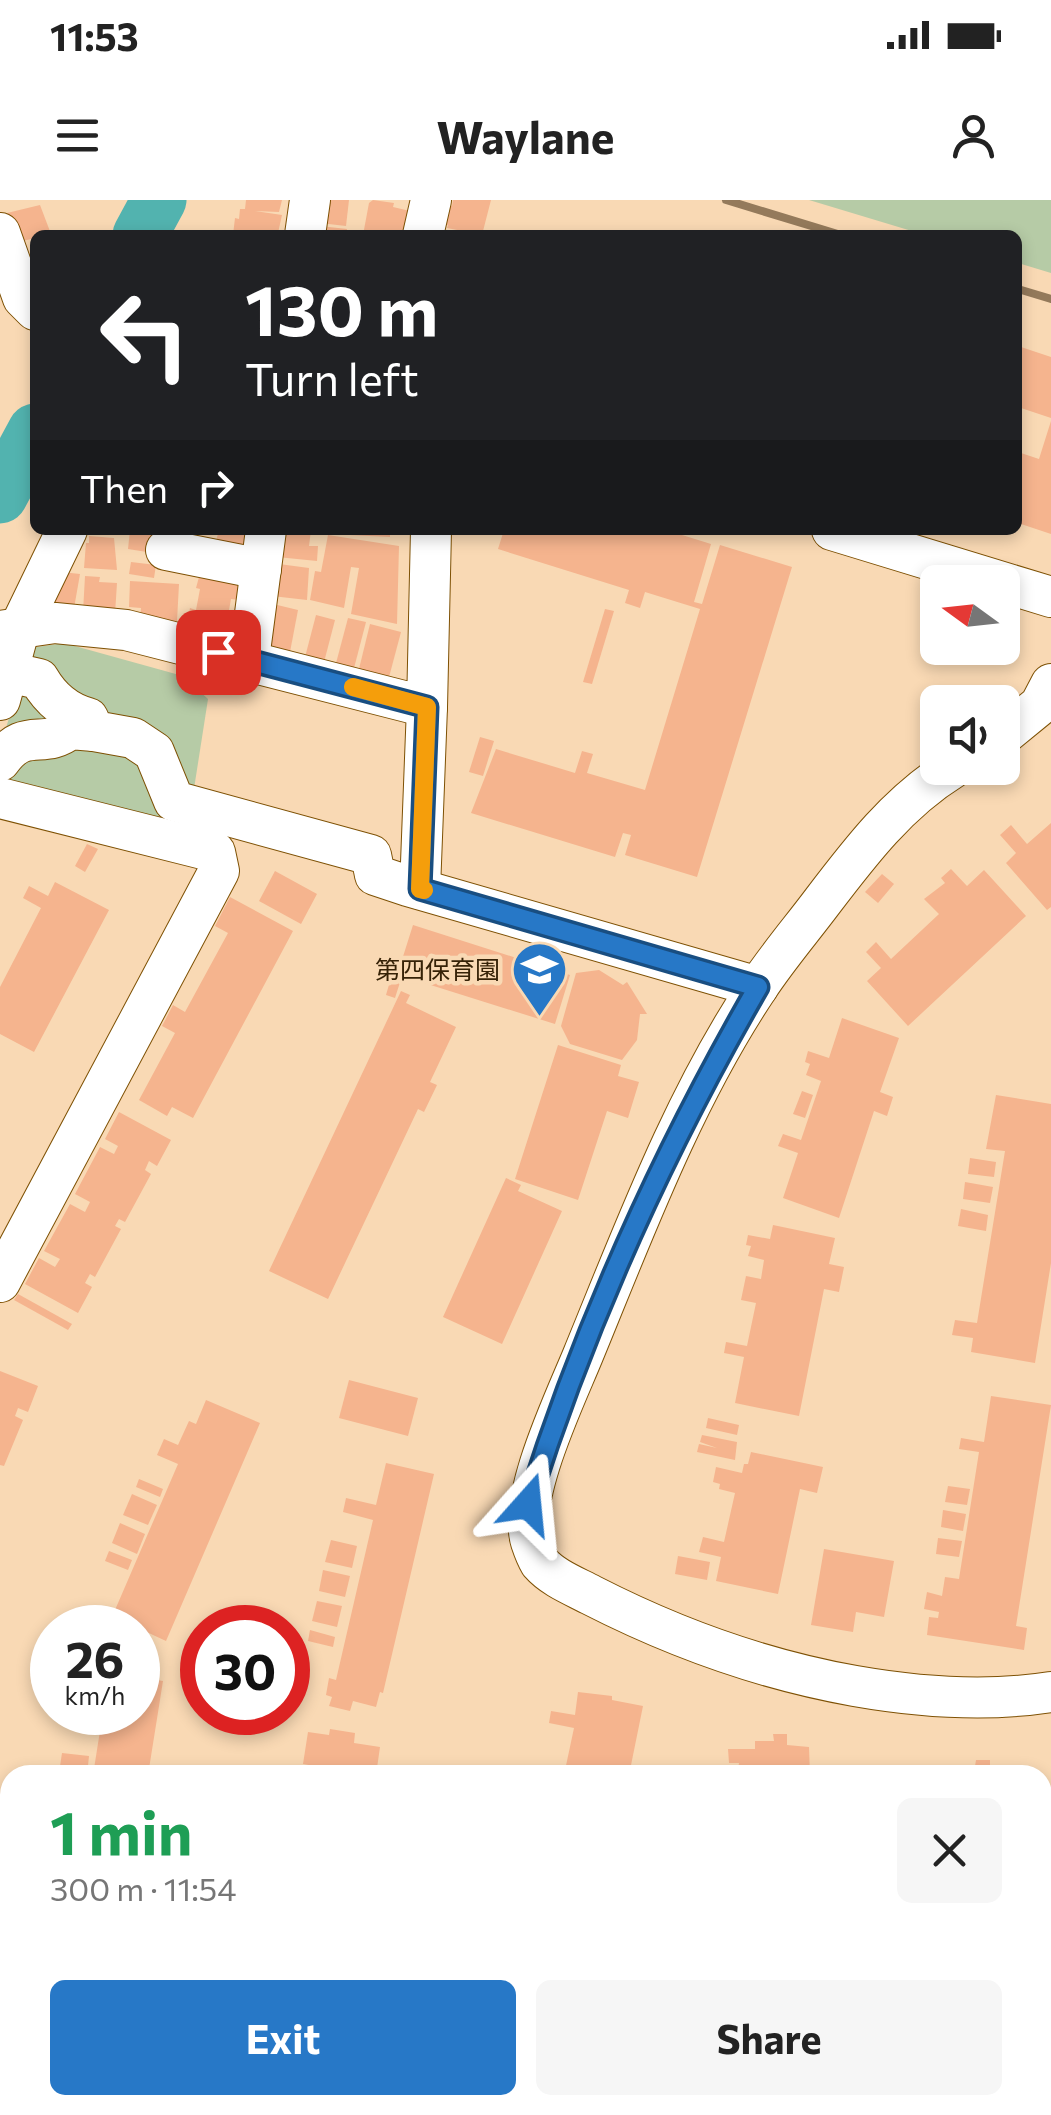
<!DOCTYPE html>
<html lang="en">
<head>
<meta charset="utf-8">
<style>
  :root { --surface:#fff; --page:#f6f6f6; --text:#222; --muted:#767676; --accent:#2778c7 }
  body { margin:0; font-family:Commissioner,"Noto Sans JP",sans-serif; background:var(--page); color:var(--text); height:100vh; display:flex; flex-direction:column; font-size:38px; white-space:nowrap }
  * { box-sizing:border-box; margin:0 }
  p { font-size:32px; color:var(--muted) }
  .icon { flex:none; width:55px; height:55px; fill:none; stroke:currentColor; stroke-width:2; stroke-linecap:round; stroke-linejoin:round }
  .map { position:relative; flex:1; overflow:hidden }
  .panel { position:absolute; left:0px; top:1565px; width:1052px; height:350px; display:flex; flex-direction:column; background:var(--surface); border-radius:30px 30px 0 0; box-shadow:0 5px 15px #0003 }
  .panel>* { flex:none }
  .banner { position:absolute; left:30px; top:30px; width:992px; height:305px; border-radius:15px; box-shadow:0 5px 15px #0003; background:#202124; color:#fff; overflow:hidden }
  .needle { width:65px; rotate:285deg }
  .tools { position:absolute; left:920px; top:365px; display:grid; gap:20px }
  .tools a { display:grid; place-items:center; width:100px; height:100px; border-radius:15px; background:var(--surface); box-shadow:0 5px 15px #0003; font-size:50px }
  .speed { position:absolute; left:30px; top:1405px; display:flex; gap:20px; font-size:50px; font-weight:700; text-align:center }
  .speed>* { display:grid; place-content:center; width:130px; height:130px; border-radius:50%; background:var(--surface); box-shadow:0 5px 15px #0003; line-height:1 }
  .speed small { font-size:25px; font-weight:400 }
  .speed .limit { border:15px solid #d22; background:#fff; color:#111 }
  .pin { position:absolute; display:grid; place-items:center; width:85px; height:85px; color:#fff; margin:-42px; border-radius:20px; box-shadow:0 5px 15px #0006 }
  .me { position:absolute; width:110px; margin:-55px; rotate:18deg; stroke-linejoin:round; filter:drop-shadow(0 0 8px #0008) }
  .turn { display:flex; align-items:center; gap:35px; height:210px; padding:0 50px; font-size:45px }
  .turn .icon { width:130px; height:130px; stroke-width:2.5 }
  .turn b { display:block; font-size:70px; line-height:85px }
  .then { display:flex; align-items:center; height:95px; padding:0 50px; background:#0003; gap:20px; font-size:38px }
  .round { display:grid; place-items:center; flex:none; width:105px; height:105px; border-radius:15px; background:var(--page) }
  .headline { display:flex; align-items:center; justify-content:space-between; height:170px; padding:0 50px }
  h1 { font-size:60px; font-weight:700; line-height:75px; color:#1e9e55 }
  .cta { display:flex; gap:20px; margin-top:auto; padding:20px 50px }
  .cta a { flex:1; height:115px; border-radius:15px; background:var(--accent); color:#fff; font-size:40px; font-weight:700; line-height:115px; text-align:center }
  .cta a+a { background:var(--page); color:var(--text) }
  .status { display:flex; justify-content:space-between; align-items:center; height:70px; padding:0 50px; background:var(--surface); direction:ltr }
  .status svg { height:28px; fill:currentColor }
  header { display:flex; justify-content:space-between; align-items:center; height:130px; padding:0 50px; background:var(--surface); font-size:45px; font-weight:700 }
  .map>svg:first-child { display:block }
</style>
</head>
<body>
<div class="status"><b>11:53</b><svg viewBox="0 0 49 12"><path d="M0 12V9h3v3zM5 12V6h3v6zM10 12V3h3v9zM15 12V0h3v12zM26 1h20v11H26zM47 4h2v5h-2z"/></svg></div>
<header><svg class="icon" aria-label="menu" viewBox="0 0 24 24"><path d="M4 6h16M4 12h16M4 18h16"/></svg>Waylane<svg class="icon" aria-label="person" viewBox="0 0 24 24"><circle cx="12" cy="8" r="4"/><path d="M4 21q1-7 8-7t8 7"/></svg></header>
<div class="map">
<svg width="1051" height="1915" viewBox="0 0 1051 1915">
  <rect width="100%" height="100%" fill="#f9d9b4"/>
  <g fill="#b6cba6">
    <path d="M809 0H1051V73L1018 63V35H925Z"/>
    <path d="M64 443 183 476 208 499 188 627 3 580 0 548 30 448Z"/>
  </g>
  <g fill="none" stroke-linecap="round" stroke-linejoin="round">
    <g stroke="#52b3af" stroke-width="55">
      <path d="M140 35 159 0"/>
      <path d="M0 296 35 231"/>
    </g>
  </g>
  <g fill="#f5b48e">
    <path d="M246 0H282L279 12 255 11 282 15 278 33 233 35 235 18 239 19 240 9H245Z"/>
    <path d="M314 0H349L346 26 311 22Z"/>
    <path d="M373 0 394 3 393 7 410 11 405 35H363L369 3Z"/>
    <path d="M453 0H491L482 35 447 28 448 25 438 22 443 4 452 6Z"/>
    <path d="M40 5 51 34 35 35V38L15 43 7 13Z"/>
    <path d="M311 25 347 29 346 35H310Z"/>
    <path d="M1018 146 1051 157V218L1018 207Z"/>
    <path d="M1051 221V334L1018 323V252L1039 259Z"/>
    <path d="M130 330H156L153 353 128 349Z"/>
    <path d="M219 330H251L242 355 215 345Z"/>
    <path d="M311 330 309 346H318L317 361 277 357 280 331Z"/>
    <path d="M349 330H390V337L349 335Z"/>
    <path d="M504 330H666L711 344 694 402 702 404 720 345 792 367 697 677 625 655 631 635 623 633 615 657 471 613 496 549 575 573 582 551 593 554 587 573 645 590 700 409 645 392 640 408 625 403 629 390 498 349Z"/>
    <path d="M328 335 399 346 397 424 351 414 359 368 351 367 344 408 310 400 315 371 321 372Z"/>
    <path d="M89 336 114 338 117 370 84 368 86 343H89Z"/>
    <path d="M131 362 156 365 154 378 129 374Z"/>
    <path d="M279 364 309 368 307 400 272 396Z"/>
    <path d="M53 371 80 374 73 414 46 408Z"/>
    <path d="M85 376 100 377 99 382 117 383 115 414 83 412Z"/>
    <path d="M199 377 243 385 240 400 231 399 226 427 195 421 194 429 186 427 190 408 196 410 200 389 196 388Z"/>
    <path d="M130 381 179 384 177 421 140 419 141 408 129 407Z"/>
    <path d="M269 403 298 410 290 452 260 446Z"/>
    <path d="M605 409 614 411 592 484 583 482Z"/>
    <path d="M316 415 335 420 323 466 304 461Z"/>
    <path d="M348 418 366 422 353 472 335 467Z"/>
    <path d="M370 424 401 432 388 481 358 473Z"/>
    <path d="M480 537 494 541 483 576 469 572Z"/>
    <path d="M1051 623V707L1047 710 1006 663 1016 653 1000 635 1011 625 1027 644Z"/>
    <path d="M87 644 98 649 85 672 75 666Z"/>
    <path d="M951 669 967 686 984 670 1026 716 908 826 867 781 881 768 866 752 876 742 891 759 939 714 924 699 945 683 941 678Z"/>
    <path d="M275 671 317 694 301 724 259 701Z"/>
    <path d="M882 674 894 684 878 703 865 692Z"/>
    <path d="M55 682 109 710 34 852 0 834V787L41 708 23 698 29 686 48 696Z"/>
    <path d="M230 697 293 731 193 918 172 907 167 916 139 900 175 833 162 826 173 805 185 812 228 733 215 726Z"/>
    <path d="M413 725 570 775 555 824 402 776 395 798 386 795 395 764 400 766Z"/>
    <path d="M599 770 623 785 627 782 647 814H640L637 840 622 860 570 844 561 826 576 773Z"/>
    <path d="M401 791 410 795 406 803 456 827 430 882 437 885 424 912 418 909 328 1099 269 1071Z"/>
    <path d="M842 818 899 838 880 892 893 897 887 916 874 911 839 1018 783 998 798 953 778 946 783 934 801 940 821 881 806 875 810 864 805 862 808 851 829 858Z"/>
    <path d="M558 845 621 865 618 876 639 882 628 918 607 911 578 1000 515 979Z"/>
    <path d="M802 891 813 895 805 918 793 914Z"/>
    <path d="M996 895 1051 904V1063L1035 1163 971 1152 973 1138 952 1135 955 1120 977 1123 1005 951 986 949Z"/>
    <path d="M119 912 171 940 157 966 149 961 145 970 151 974 125 1022 119 1019 115 1026 121 1029 95 1077 90 1074 85 1083 92 1087 78 1113 25 1084 39 1058 55 1067 60 1059 44 1051 70 1004 85 1012 90 1002 75 994 100 947 114 954 118 946 105 939Z"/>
    <path d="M970 958 996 962 994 977 968 974Z"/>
    <path d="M506 978 521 985 518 991 562 1011 502 1144 443 1117Z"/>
    <path d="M965 982 993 987 990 1003 963 999Z"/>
    <path d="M961 1009 988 1015 986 1031 958 1026Z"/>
    <path d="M773 1025 835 1038 829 1064 844 1067 839 1092 824 1089 799 1216 735 1203 744 1157 724 1153 726 1142 747 1146 756 1103 741 1100 746 1076 761 1079 764 1060 748 1056 751 1046 746 1045 748 1035 770 1039Z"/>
    <path d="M18 1094 72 1124 68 1130 14 1100Z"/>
    <path d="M0 1171 38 1186 28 1212 18 1208 15 1216 23 1220 4 1266 0 1265Z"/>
    <path d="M349 1180 418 1198 408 1236 339 1218Z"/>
    <path d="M991 1196 1051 1205 1016 1426 1027 1428 1024 1450 927 1435 929 1417 938 1418 939 1412 924 1409 927 1392 942 1396 945 1377 959 1379 979 1252 959 1249 961 1238 984 1242Z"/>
    <path d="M206 1200 260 1223 166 1441 138 1428H115L119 1419 112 1417 178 1264 157 1255 164 1239 178 1245 189 1221 196 1224Z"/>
    <path d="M708 1218 739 1225 737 1235 706 1228Z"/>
    <path d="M702 1235 737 1242 735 1260 697 1252 699 1244 717 1248 700 1242Z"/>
    <path d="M751 1252 823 1267 817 1293 800 1289 778 1394 716 1381 721 1357 699 1352 703 1337 724 1342 735 1293 719 1289 720 1284 713 1282 716 1267 742 1273 744 1264H748Z"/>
    <path d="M386 1263 434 1274 383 1493 380 1492 376 1507 353 1501 350 1511 329 1506 332 1497 326 1495 329 1478 336 1480 373 1320 343 1312 346 1298 376 1305Z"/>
    <path d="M139 1279 163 1289 160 1297 136 1287Z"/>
    <path d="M948 1286 970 1289 967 1305 945 1302Z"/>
    <path d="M132 1294 157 1305 148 1325 123 1315Z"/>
    <path d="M943 1310 966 1314 963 1331 941 1327Z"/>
    <path d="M120 1323 145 1334 137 1354 112 1343Z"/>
    <path d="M938 1338 962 1341 959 1357 936 1354Z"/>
    <path d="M331 1340 357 1346 352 1368 325 1362Z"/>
    <path d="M824 1349 894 1361 884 1417 856 1412 853 1432 811 1425Z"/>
    <path d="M109 1351 132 1360 128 1370 105 1361Z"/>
    <path d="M678 1356 710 1362 707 1380 675 1374Z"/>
    <path d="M323 1370 350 1376 345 1397 319 1391Z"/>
    <path d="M317 1401 342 1406 337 1427 312 1421Z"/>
    <path d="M310 1430 335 1437 333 1447 308 1441Z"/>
    <path d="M138 1477 163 1481 148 1575H93L103 1512H138Z"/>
    <path d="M578 1492 612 1496V1500L643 1506 629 1575H564L574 1528 549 1523 551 1511 575 1515Z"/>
    <path d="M330 1529 355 1533 354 1543 380 1547 376 1575H325L326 1568 303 1564 308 1532 329 1535Z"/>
    <path d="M773 1534H787V1545L809 1547 810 1575H737L739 1563H729L728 1549H755V1541H774Z"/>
    <path d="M62 1553 89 1556 87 1575 59 1573Z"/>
    <path d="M976 1560H990V1571H1007L1006 1575H957V1566H975Z"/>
    <path d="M0 1808H7L3 1891H0Z"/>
    <path d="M0 1893H10V1905H23V1915H0Z"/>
    <path d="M132 1905H212L211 1915H143L144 1909 132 1908Z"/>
    <path d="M368 1905H406L405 1912 368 1910Z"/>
    <path d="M419 1905H456L455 1911H451L450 1915H426L419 1914Z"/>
    <path d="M494 1905H535V1912H529V1915H493Z"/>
    <path d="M683 1905H752V1915H702V1912H683Z"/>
  </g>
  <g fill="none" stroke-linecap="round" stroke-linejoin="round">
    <defs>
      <g id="minor">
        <path d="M0 33 23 98 35 110"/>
        <path d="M305 35 310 0"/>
        <path d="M423 35 431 0"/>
        <path d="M832 330 1051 397"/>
        <path d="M166 350 261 369"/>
        <path d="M0 431 55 423 126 430 427 507 431 330"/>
        <path d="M249 459 266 330"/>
        <path d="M8 472 39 479C50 498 65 512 88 518L94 531 133 538 154 552 174 601 371 655 375 675 408 686 758 787"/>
        <path d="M0 500 20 427 67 330"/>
        <path d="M1002 536 1040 505 1051 484"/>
        <path d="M0 561C26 525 43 551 70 529L94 531"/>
        <path d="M953 568C898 602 860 652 822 702 801 730 777 758 758 787 683 899 634 1031 583 1155 565 1199 517 1298 531 1342 533 1348 537 1358 540 1363 553 1378 574 1386 591 1395 673 1437 765 1470 855 1486 918 1497 988 1502 1051 1492"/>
        <path d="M0 598 215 652 219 671 0 1082"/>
        <path d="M420 689 427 507"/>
        <path d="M0 1772 10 1774"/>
        <path d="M1042 1835H1051"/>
        <path d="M334 1905 335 1915"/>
        <path d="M107 1915V1905"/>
      </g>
    </defs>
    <use href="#minor" stroke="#7e5104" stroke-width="42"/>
    <use href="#minor" stroke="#fff" stroke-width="40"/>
    <g stroke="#947a5b" stroke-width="8">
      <path d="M726 0 841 35"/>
      <path d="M1018 89 1051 99"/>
    </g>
  </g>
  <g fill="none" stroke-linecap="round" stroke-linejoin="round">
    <defs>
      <path id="route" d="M218 452 427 507 420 689 758 787C664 950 585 1124 528 1304"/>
    </defs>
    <use href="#route" stroke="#194e81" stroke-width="25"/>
    <use href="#route" stroke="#2778c7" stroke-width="18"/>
    <path stroke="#f59e0b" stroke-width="18" d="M353 487 427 507 420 689 424 690"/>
  </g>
  <defs>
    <symbol id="school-pin" viewBox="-11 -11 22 30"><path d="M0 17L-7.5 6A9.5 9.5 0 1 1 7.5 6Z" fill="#2778c7" stroke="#f9d9b4"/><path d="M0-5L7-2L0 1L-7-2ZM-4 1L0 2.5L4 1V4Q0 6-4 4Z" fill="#fff"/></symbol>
  </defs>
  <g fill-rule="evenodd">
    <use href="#school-pin" x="508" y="738" width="63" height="86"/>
  </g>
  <g text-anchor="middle" stroke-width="9" stroke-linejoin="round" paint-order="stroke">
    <g font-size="25" fill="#362207" stroke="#f9d9b4" text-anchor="end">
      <text x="500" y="779">第四保育園</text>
    </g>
  </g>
</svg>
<div class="tools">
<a><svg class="needle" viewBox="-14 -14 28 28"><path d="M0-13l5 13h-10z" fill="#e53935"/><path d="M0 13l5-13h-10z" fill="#767676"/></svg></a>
<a><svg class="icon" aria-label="sound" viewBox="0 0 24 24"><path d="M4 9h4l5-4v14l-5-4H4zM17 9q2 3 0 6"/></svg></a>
</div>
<div class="speed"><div>26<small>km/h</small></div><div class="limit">30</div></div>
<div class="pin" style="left:218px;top:452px;background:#d93025"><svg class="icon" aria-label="arrive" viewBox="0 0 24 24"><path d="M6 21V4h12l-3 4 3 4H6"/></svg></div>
<svg class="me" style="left:528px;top:1304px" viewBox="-20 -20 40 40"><path d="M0-17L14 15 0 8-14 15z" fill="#2778c7" stroke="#fff" stroke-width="4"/></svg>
<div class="banner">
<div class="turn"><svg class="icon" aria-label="left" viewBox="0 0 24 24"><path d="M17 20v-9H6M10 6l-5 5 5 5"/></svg><div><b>130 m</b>Turn left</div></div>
<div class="then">Then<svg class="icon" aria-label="right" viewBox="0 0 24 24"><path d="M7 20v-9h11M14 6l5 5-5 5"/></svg></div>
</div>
<section class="panel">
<div class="headline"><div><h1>1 min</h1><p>300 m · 11:54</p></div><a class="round"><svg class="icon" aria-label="close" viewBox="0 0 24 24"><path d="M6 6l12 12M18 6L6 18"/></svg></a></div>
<div class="cta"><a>Exit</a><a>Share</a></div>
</section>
</div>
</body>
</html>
